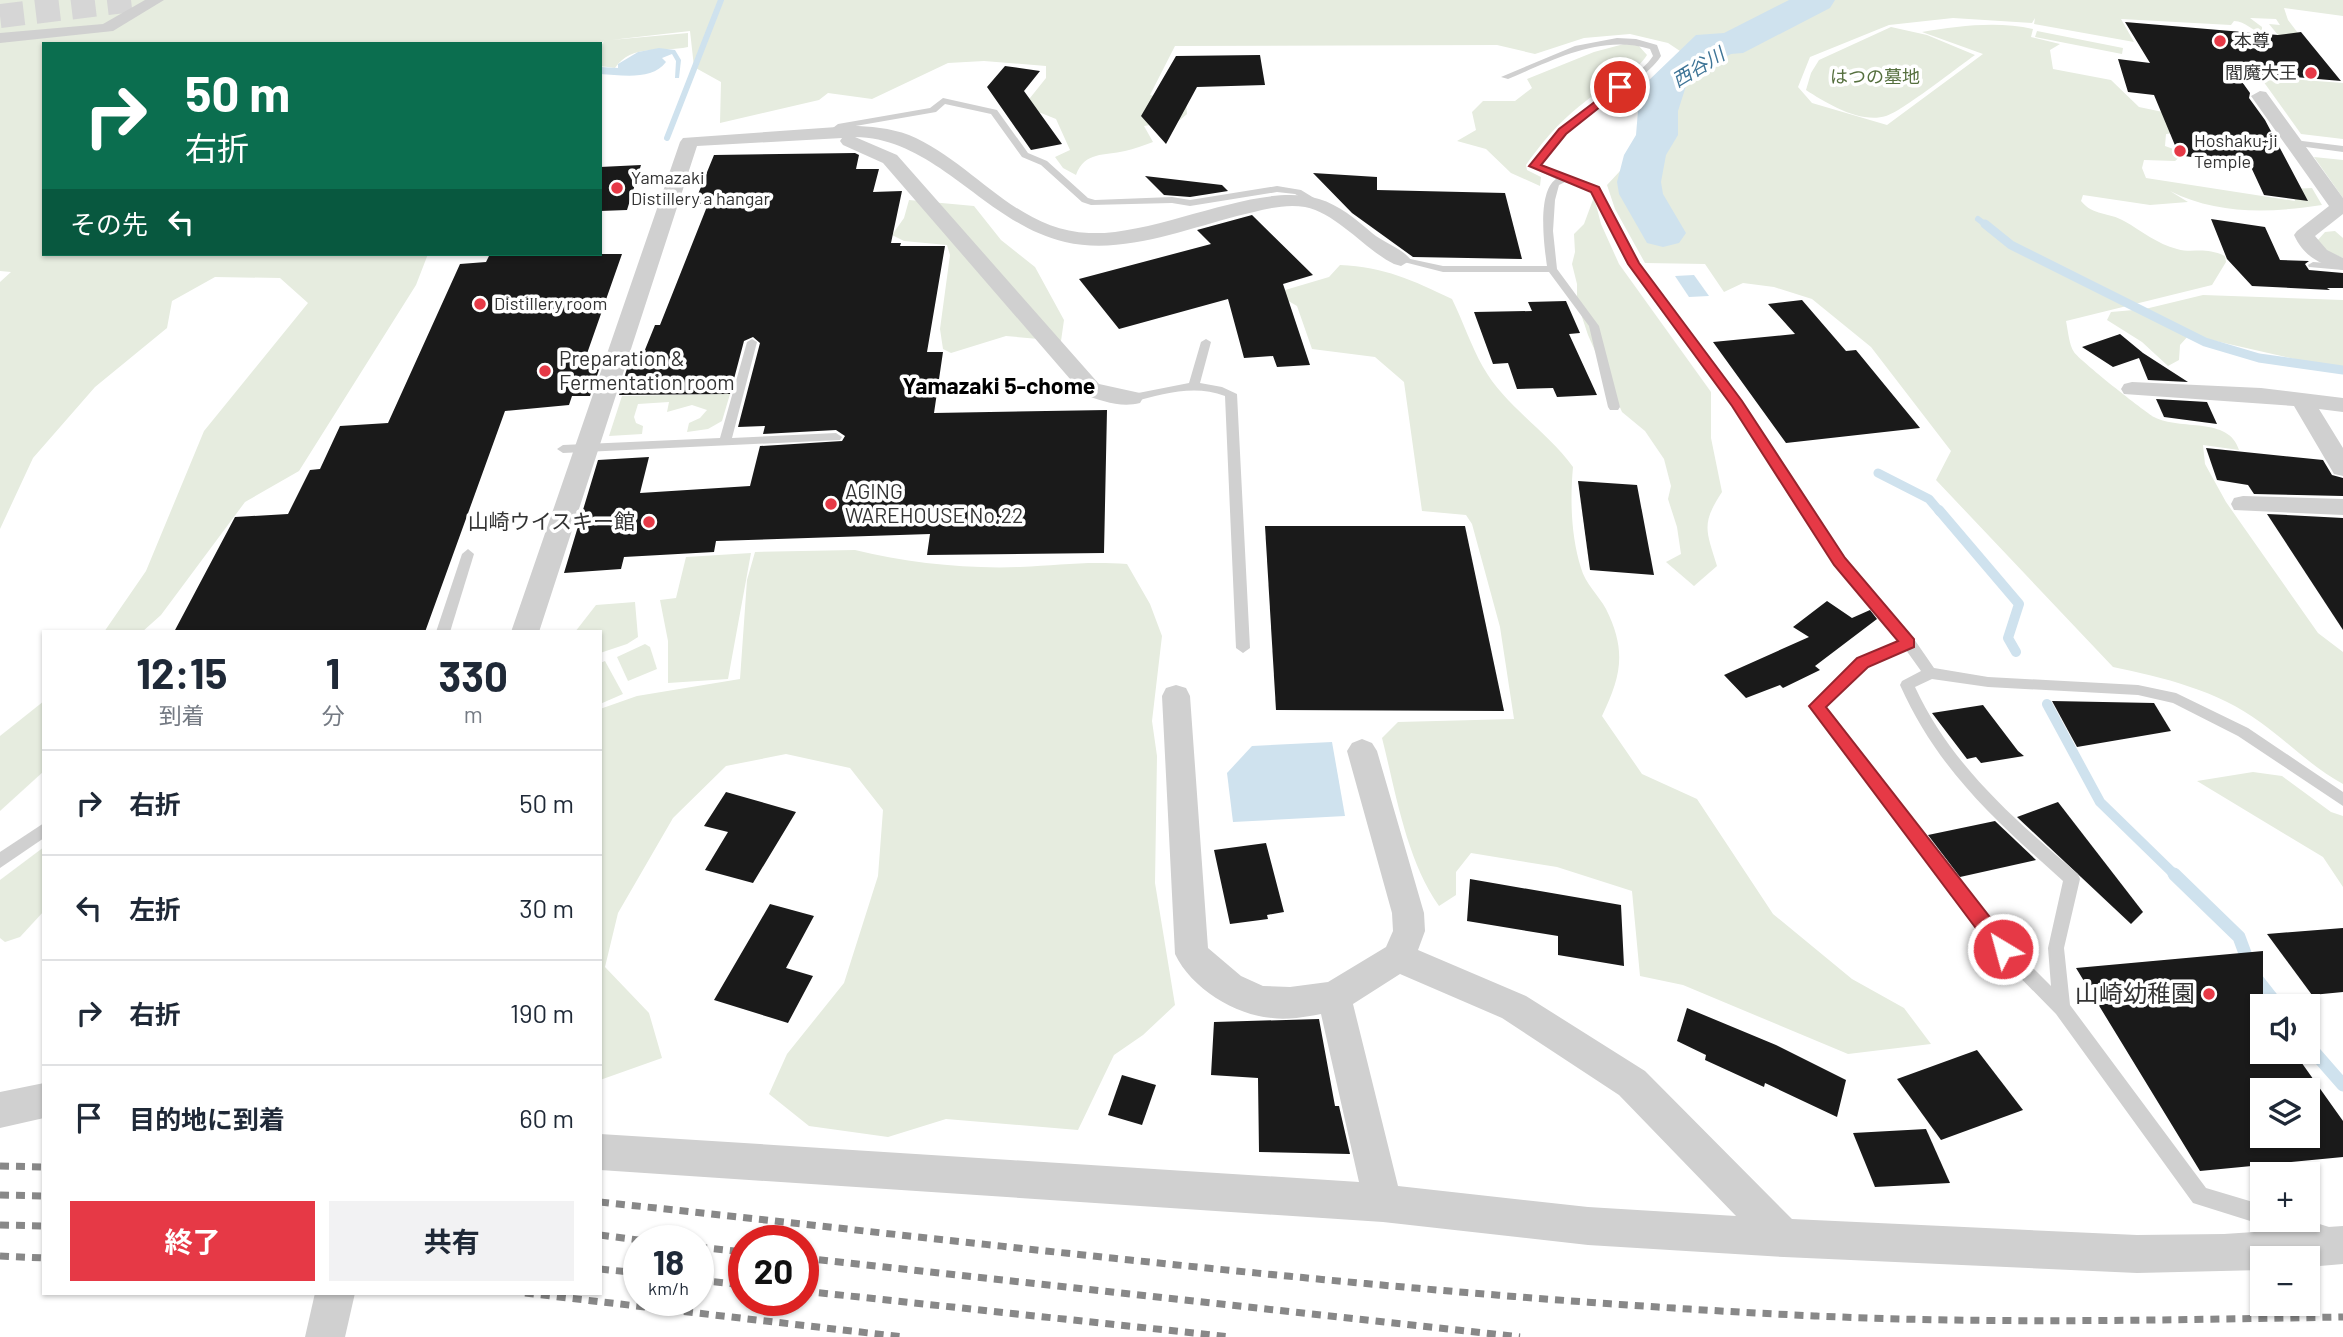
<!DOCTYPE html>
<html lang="ja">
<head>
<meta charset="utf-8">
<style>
  :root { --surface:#fff; --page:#f2f2f3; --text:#1f2937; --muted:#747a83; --line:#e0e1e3; --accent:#e63946 }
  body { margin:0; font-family:Barlow,"Noto Sans JP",sans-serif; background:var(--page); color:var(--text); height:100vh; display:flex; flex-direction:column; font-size:26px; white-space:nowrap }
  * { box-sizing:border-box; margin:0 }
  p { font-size:23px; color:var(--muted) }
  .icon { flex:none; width:38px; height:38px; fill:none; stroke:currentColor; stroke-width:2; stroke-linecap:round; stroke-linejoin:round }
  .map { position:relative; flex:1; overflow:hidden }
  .panel { position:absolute; left:42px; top:630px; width:560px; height:665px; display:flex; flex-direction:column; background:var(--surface); border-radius:0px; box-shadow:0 2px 5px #0004 }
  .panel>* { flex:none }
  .hud { position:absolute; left:42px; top:42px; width:560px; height:214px; border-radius:0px; box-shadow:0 2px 5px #0004; background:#0b6e4f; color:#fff; overflow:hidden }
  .buttons { position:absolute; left:2250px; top:994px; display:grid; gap:14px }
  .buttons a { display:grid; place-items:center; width:70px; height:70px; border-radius:0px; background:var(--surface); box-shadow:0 2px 5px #0004; font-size:35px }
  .speed { position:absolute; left:623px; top:1225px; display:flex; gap:14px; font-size:35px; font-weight:700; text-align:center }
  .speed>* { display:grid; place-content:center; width:91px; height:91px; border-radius:50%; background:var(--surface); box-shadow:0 2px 5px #0004; line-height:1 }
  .speed small { font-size:18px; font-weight:400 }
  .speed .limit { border:10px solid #d22; background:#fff; color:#111 }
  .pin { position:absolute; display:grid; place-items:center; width:60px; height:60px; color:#fff; margin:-30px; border:4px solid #fff; border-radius:50%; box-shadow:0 2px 7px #0007 }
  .me { position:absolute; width:77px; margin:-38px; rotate:323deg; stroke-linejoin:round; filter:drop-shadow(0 0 5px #0008) }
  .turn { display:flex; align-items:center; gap:24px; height:147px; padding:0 28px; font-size:32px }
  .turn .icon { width:91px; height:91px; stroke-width:2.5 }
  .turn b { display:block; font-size:49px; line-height:60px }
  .then { display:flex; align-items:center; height:66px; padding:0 28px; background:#0003; gap:14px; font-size:26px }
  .eta { display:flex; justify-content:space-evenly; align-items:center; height:119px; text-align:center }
  .eta b { font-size:42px; font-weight:700; line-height:49px }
  .button { display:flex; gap:14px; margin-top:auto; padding:14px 28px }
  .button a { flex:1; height:80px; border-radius:0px; background:var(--accent); color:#fff; font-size:28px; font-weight:700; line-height:80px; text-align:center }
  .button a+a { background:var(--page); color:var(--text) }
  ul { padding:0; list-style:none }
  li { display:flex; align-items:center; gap:21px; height:105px; padding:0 28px; border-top:2px solid var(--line) }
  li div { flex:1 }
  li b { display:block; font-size:26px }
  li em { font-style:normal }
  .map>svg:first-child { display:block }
</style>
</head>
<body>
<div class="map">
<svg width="2343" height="1337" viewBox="0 0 2343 1337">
  <rect width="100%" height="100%" fill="#fff"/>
  <g fill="#e6ecdf">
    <path d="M0 0H2343V16L2284 8 2288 20 2301 37 2278 35 2269 24 2280 25 2276 19 2250 18 2262 27V32C2252 32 2246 21 2234 21L2231 25 2121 19 2134 42 2034 24 2035 18 2032 23 1953 18 1889 25 1810 57 1798 87 1812 103 1887 125 1983 54 1922 32C1958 26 1997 21 2033 29L2031 37 2060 44 2050 50 2053 69 2111 80 2139 107 2182 116 2177 133 2166 134 2165 146 2176 150 2181 156 2175 161 2144 160 2142 168 2146 178 2295 201 2292 189 2312 188 2322 205C2271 213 2217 215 2170 191L2188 202 2150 205 2083 195 2081 201C2093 216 2109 212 2124 221 2142 231 2157 244 2177 249 2194 254 2202 246 2225 256L2226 262 2212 285 2066 321C2068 330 2069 345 2074 352 2079 360 2145 412 2154 417 2180 431 2229 416 2239 450L2203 445 2205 464 2226 502 2318 633 2343 652V784C2313 768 2288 742 2260 722 2219 691 2162 677 2113 667L1936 480 1951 451 1871 347 1812 299 1774 287 1743 283 1724 292 1705 264 1645 263 1615 209 1607 185 1659 129 1665 118 1660 88 1679 61 1680 51 1668 43 1630 34 1584 38 1535 54 1497 45 1175 46 1150 95 1186 103 1187 114 1180 120 1144 126 1153 142C1144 145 1134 149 1125 151 1104 156 1085 151 1076 175L1063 168 1055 157 1070 150 1056 119 1036 111 1026 103 1046 78V66L984 61 948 63 872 99 828 93 819 100 720 123 721 82 694 67 690 31 611 40 688 33V47C661 53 632 43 615 68L600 66V48L604 41 600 44H44V254H428L416 285 299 471 245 502 161 615 142 632H104L146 571 204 431 308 303 280 278 215 277 172 301 167 328 95 387 33 458 0 529V282L11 272 0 271Z"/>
    <path d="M1891 27 1927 35 1975 55C1958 67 1901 112 1886 116 1860 124 1826 103 1806 90L1811 73 1819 60Z"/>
    <path d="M2037 31 2123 48 2122 54 2035 37Z"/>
    <path d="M1624 44 1638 45 1647 55C1636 73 1612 82 1595 94 1564 117 1548 134 1526 165L1527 170 1541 177 1540 186 1511 173 1486 149 1457 141 1476 130 1472 112 1483 101H1515L1532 88 1527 79 1594 52Z"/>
    <path d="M2289 79 2343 83V139L2301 134 2263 81Z"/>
    <path d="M2314 157 2343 160V198Z"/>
    <path d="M1594 197 1601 224 1619 264 1711 392V438L1722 492C1701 524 1706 530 1717 566L1694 586 1666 562 1681 554 1677 527 1668 499 1671 486 1664 459 1645 431 1622 412 1588 335 1577 302V284L1572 264 1575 252 1574 234 1584 224Z"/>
    <path d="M909 200 974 206 1001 240 1035 267 1064 320 1061 341 1006 336 951 353 943 349 940 329 950 255 947 245 904 241 892 235 904 218Z"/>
    <path d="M2335 231 2343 238V258L2322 249 2317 241 2325 232Z"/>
    <path d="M1340 265C1385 267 1412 280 1452 299 1463 321 1471 346 1483 367 1505 406 1547 431 1573 467 1570 500 1571 536 1581 568 1585 583 1599 596 1606 609 1627 651 1621 676 1602 716L1642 774 1697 799 1773 914 1852 979 1904 1008 1931 1044 1848 1054 1683 985 1640 976 1632 891 1557 867 1471 853 1456 872V895L1439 906C1406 859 1396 793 1382 738L1398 722 1514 719 1500 627 1472 524 1466 515 1422 511 1404 382 1375 357 1312 349 1297 306 1275 293 1329 277Z"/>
    <path d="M2203 295 2343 300V370L2189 335 2180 345 2179 360 2168 366 2142 342 2107 320 2111 312 2145 309Z"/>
    <path d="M730 394 722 421 708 429 687 432 689 423 700 418 707 410 692 405 667 412 669 402 638 404 634 417 636 423 643 426 642 434 609 436 622 396Z"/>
    <path d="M855 550C908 563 965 569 1020 567 1059 565 1087 561 1127 564L1150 604 1162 636 1152 721 1157 756 1155 883 1175 1005 1143 1035 1114 1055 1078 1130 946 1119 888 1137 809 1126 769 1094 787 1054 844 983 878 876 883 810 850 768 786 754 726 766 673 818 618 913 605 967 649 1013 662 1058 600 1080V709L637 696 740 679 747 580 755 552Z"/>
    <path d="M751 553 728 679 668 683V641L660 600 676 598 686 557Z"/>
    <path d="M635 602 638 637 627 644 600 653V632H575L596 605Z"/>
    <path d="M645 644 650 647 657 669 628 681 617 657Z"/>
    <path d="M605 661 623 694 600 704V663Z"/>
    <path d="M44 701V771L0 811V736Z"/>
    <path d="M2253 772 2282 776 2331 812 2343 816V887L2323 857 2197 781Z"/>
    <path d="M44 847V911L20 937 5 942 0 938V880Z"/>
  </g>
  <g fill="#cfe2ee">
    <path d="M659 48 675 50 681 60 679 78H675L676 61 672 54 662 58 666 62C652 81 621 75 600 74V67L618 68V64L638 52Z"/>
    <path d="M1694 275 1709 296 1689 297 1675 276Z"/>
    <path d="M1332 742 1345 816 1233 822 1227 773 1252 746Z"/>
  </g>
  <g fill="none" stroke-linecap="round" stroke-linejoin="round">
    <g stroke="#cfe2ee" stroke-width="6">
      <path d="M1664 87 1730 51V45"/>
      <path d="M667 138 721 0"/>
      <path d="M1978 219 1987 226"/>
    </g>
    <g stroke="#cfe2ee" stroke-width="9">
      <path d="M1985 224 2011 245 2205 342 2259 358 2343 370"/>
      <path d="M1878 473 1929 499 1940 512"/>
    </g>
    <g stroke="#cfe2ee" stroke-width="10">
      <path d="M1939 510 2019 604 2008 638 2016 652"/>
      <path d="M2047 704 2100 802 2176 876"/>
    </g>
    <g stroke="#cfe2ee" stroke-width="13">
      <path d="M2174 874 2239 937 2249 964"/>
      <path d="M2256 978 2278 1006"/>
      <path d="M2308 1045 2343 1085"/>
    </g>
    <path fill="#cfe2ee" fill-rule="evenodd" d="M1789 0H1835L1830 8 1743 53 1718 55 1686 86 1678 111V135L1666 155 1661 182 1663 194 1686 233 1679 243 1663 247 1647 243 1619 194 1617 182 1624 155 1636 135 1638 111 1647 82 1696 35 1724 33Z"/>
  </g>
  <g fill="#1a1a1a" fill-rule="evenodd">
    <path d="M2125 22 2278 35 2301 32 2341 81 2235 72 2250 93 2249 98 2265 120 2308 201 2264 195 2251 167 2179 155 2154 95 2128 92 2118 59 2150 63Z"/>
    <path d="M1260 55 1265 85 1197 87 1166 144 1141 116 1176 56Z"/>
    <path d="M1005 66 1040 71 1024 91 1062 144 1031 150 987 87Z"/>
    <path d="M855 153 859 155 856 169H879L873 192 902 191 891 243H901L900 246H945L927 352H943L934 413 1107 410 1104 553 927 555 930 534 716 541 714 552 624 557 621 569 564 573 598 460 649 457 640 493 750 486 760 446 842 441 845 436 836 430 763 434 765 426 738 427 760 343 753 337 744 341 730 394 619 395 629 362H640L655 325H660L708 204H694L714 155Z"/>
    <path d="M641 165 627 210 600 211V167Z"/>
    <path d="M1313 173 1377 177V190L1505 193 1522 259 1413 257 1352 213Z"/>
    <path d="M1145 176 1222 185 1228 191 1190 197 1164 195Z"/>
    <path d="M1252 215 1313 275 1283 284 1310 365 1277 367 1273 356 1244 358 1228 299 1119 329 1079 279 1211 244 1197 230Z"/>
    <path d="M2211 219 2265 227 2280 260 2309 261 2305 264 2309 270 2343 273V288H2327L2330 290 2252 286 2227 259Z"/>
    <path d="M490 254H622L583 365 601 364 590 396H572L569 405 505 411 425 632H174L235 517 288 514 310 470 320 469 340 426 388 423 460 264 486 262Z"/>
    <path d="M1802 300 1846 351 1856 350 1920 428 1786 443 1713 342 1795 334 1768 304Z"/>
    <path d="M1566 301 1580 333 1569 334 1597 395 1557 397 1553 388 1517 389 1508 363 1493 364 1474 312 1532 311 1528 302Z"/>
    <path d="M2120 334 2143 353 2188 382 2148 380 2139 358 2113 367 2082 347Z"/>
    <path d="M2156 399 2207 402 2217 424 2164 417Z"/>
    <path d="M2206 448 2323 460 2332 475 2343 478V496L2254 494 2248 485 2217 480Z"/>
    <path d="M1578 481 1637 485 1654 575 1590 570Z"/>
    <path d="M2267 514 2343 518V630Z"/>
    <path d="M1265 526H1465L1504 711 1276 710Z"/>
    <path d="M1827 601 1852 618 1870 610 1877 619 1815 666 1820 670 1783 688 1780 685 1746 698 1724 675 1809 637 1793 627Z"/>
    <path d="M2052 701 2154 703 2171 731 2077 747Z"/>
    <path d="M1983 705 2018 751 2024 756 1981 763 1976 757 1967 759 1932 713Z"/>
    <path d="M726 792 796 812 753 883 705 870 728 832 704 826Z"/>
    <path d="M2058 802 2143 912 2131 924 2017 817Z"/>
    <path d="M1995 821 2036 860 1960 877 1928 835Z"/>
    <path d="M1266 843 1284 912 1267 915 1268 919 1230 924 1214 850Z"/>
    <path d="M1470 879 1621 905 1624 966 1558 955V936L1467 921Z"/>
    <path d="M770 904 814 916 786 968 813 976 788 1023 714 1000Z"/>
    <path d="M2343 928V992L2312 995 2267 934Z"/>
    <path d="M2263 951V1052H2294L2343 1121V1157L2200 1171 2076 968ZM2263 1090H2308V1136H2263Z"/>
    <path d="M1687 1008 1776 1045 1846 1080 1837 1117 1765 1083 1764 1087 1705 1060 1706 1055 1677 1041Z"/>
    <path d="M1319 1019 1335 1106H1339L1350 1154 1259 1152 1258 1078 1211 1075 1214 1022Z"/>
    <path d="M1977 1050 2023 1110 1941 1140 1897 1079Z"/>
    <path d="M1122 1075 1156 1085 1142 1125 1108 1115Z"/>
    <path d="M1926 1129 1950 1183 1875 1187 1853 1133Z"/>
  </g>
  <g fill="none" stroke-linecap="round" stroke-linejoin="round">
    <path stroke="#d6d6d6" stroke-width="24" stroke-dasharray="24 12" stroke-linecap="butt" d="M0 16 134 0"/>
    <g fill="#d0d0d0" fill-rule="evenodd">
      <path d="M1617 38 1636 39 1657 45 1661 56C1648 76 1625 86 1607 100 1581 119 1559 140 1540 165L1566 177 1585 181 1598 187 1639 263 1742 401 1795 487 1845 559 1914 639 1934 668 1988 677 2138 685 2176 693 2248 728 2343 792V806L2238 736 2173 703 2138 695 1988 687 1932 679 1915 687C1951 765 2014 819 2078 874L2080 879 2064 948 2070 1005 2206 1188 2263 1205V1220H2307L2329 1227 2332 1234 2329 1241 2322 1244 2276 1230 2269 1227 2268 1223 2263 1225 2193 1203 2056 1014 1997 954 1812 711 1810 707 1812 703 1857 659 1900 641 1835 565 1787 493 1733 405 1629 264 1591 191 1565 182 1559 185 1555 200 1553 231 1557 269 1599 326 1620 407 1618 410H1610L1608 407 1589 326 1549 272H1443L1396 260 1401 257 1443 266H1547C1544 245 1537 192 1556 179L1529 166C1550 139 1574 116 1601 96 1618 84 1641 74 1653 56L1650 49C1600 34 1554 60 1508 79L1501 77 1575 46ZM1906 650 1921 671 1902 681 1900 685C1938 770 1995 820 2063 881L2048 948 2051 986 2009 944 1826 708 1867 667Z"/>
      <path d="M943 98 997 110 1028 153 1047 161 1088 198 1095 200 1172 197 1190 200 1277 186 1301 190 1327 206 1319 208 1295 194 1277 192 1190 206 1172 203 1091 205 1082 202 1041 165 1022 157 991 114 945 104 936 112 844 128 830 137 825 134 838 124 930 108Z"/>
      <path d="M2294 140 2343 146V152L2291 145 2289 143Z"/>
      <path d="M2313 262 2343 264V270L2309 267 2308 265Z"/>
      <path d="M752 339 757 342 732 438 836 433 842 437 840 440 563 453 557 449 563 445 720 438 747 342Z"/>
      <path d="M1206 339 1211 342 1200 383 1222 387 1237 394 1250 648 1243 653 1236 648 1225 396C1194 384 1163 394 1132 402L1126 398 1128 395 1189 383 1201 342Z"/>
      <path d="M468 549 474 554 450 632H436L462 554Z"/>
      <path d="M44 823V838L0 868V852Z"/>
    </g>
    <g fill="#d0d0d0" fill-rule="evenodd">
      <path d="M145 0H164L113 31 0 43V33L103 24Z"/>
      <path d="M2260 91 2266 92 2343 198V214L2315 236 2327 250 2343 258V270C2321 265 2304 257 2294 235L2297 231 2329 206 2251 96Z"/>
      <path d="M851 126C870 126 890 128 909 135 972 161 1016 231 1089 233 1159 236 1258 180 1319 199 1339 205 1356 219 1372 233 1383 242 1403 249 1411 260L1401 266 1394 264C1364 249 1338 214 1305 207 1283 203 1258 211 1237 216 1183 230 1122 255 1065 242 986 224 937 138 855 137L897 155 1099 384 1140 393 1143 398 1140 403C1121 408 1101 401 1083 394L883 163 843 145 840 141 842 138 697 146 539 632H511L680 142 683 138Z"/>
      <path d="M2132 382 2261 388 2343 398V412L2319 409 2343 448V476L2334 474 2294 406 2124 394 2121 389 2124 384Z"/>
      <path d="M2243 496 2343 499V515L2234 510 2231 504 2234 498Z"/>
      <path d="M1176 685 1186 688 1190 696 1208 948 1241 976 1263 986 1290 987 1328 982 1386 947 1393 931 1392 913 1347 751 1352 743 1362 739 1372 743 1377 751 1424 913 1425 931 1418 950 1526 996 1645 1071 1792 1219 2137 1235 2224 1234 2343 1226V1264L2308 1267V1258H2263V1270L2137 1273 1784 1257 1588 1245 1383 1222 600 1170V1134L1359 1182 1321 1014C1305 1017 1288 1020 1272 1018 1235 1015 1191 988 1175 954L1162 696 1166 688ZM1400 974 1502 1018 1619 1095 1736 1216 1588 1207 1398 1186 1353 1004Z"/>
      <path d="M44 1083V1118L0 1128V1092Z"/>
      <path d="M315 1293H355L345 1337H305Z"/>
    </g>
    <g stroke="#888" stroke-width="7" stroke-dasharray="9 7" stroke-linecap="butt">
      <path d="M0 1166 44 1167"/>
      <path d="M0 1195 44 1196"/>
      <path d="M600 1202C1004 1245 1409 1297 1816 1316 1991 1324 2167 1320 2343 1317"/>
      <path d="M0 1225 44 1226"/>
      <path d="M600 1235 646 1241"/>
      <path d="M698 1247 744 1252"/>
      <path d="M0 1256 44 1258"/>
      <path d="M803 1258 1520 1337"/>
      <path d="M600 1269 639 1273"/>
      <path d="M698 1280 744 1285"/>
      <path d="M803 1291 1231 1337"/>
      <path d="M525 1293 903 1337"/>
    </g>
  </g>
  <path fill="#e63946" stroke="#96252e" stroke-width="2" d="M1617 85 1625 87 1566 134 1541 165 1599 187 1639 263 1742 401 1845 558 1914 639V647L1868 667 1826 707 2010 943 2012 949 2010 955 2003 957 1996 955 1809 706 1857 658 1898 641 1834 565 1732 406 1628 264 1591 192 1529 166 1559 129Z"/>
  <g fill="#e63946" stroke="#fff" stroke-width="2.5">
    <circle cx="2220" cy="41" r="7"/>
    <circle cx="2311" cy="73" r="7"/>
    <circle cx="2180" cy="151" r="7"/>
    <circle cx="617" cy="188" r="7"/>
    <circle cx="480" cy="304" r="7"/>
    <circle cx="545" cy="371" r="7"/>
    <circle cx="831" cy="504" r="7"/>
    <circle cx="649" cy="522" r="7"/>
    <circle cx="2209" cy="994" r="7"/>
  </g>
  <g text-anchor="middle" stroke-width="7" stroke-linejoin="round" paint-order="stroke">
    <g font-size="18" fill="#333" stroke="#fff" text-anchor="start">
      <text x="2234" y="47">本尊</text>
      <text x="2297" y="79" text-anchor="end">閻魔大王</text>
      <text x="2194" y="147">Hoshaku-ji<tspan x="2194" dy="21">Temple</tspan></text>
      <text x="631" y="184">Yamazaki<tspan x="631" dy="21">Distillery a hangar</tspan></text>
      <text x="494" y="310">Distillery room</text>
    </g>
    <g font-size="18" fill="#56703f" stroke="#fff">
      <text x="1875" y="83">はつの墓地</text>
    </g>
    <g font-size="19" font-style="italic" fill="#3f7597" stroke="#fff">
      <text transform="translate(1698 67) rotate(-31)" y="7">西谷川</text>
    </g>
    <g font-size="21" fill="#333" stroke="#fff" text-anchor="start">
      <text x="559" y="366">Preparation &amp;<tspan x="559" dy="24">Fermentation room</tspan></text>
      <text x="845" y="499">AGING<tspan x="845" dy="24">WAREHOUSE No.22</tspan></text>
      <text x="635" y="529" text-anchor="end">山崎ウイスキー館</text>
    </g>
    <g font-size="23" font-weight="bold" fill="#000" stroke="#fff">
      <text x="999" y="394">Yamazaki 5-chome</text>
    </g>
    <g font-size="24" fill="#333" stroke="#fff" text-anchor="end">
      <text x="2195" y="1002">山崎幼稚園</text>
    </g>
  </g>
</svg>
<div class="buttons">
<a><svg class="icon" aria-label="sound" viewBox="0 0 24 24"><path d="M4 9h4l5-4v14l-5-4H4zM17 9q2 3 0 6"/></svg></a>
<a><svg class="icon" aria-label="layers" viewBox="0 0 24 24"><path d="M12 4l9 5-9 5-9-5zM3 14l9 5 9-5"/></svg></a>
<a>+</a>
<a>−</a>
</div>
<div class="speed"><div>18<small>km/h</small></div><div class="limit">20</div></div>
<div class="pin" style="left:1620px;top:87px;background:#d93025"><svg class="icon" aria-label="arrive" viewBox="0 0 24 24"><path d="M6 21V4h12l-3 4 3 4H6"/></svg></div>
<svg class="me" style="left:2003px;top:949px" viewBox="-20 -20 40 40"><circle r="17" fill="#e63946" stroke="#fff" stroke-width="3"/><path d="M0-11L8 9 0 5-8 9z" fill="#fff"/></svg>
<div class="hud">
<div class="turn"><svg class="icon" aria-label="right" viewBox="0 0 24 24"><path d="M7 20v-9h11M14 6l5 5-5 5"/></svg><div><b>50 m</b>右折</div></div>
<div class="then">その先<svg class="icon" aria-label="left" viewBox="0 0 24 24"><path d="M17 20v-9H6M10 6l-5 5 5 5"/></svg></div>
</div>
<section class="panel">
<div class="eta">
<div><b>12:15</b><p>到着</p></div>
<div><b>1</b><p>分</p></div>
<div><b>330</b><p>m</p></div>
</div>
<ul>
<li><svg class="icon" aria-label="right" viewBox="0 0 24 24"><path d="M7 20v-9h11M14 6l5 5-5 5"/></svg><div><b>右折</b></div><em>50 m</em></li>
<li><svg class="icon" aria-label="left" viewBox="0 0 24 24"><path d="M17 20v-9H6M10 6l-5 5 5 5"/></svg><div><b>左折</b></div><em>30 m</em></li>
<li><svg class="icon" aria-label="right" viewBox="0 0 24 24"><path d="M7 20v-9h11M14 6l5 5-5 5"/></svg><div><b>右折</b></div><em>190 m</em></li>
<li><svg class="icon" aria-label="arrive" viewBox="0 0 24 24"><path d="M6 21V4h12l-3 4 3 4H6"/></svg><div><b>目的地に到着</b></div><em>60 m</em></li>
</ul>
<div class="button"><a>終了</a><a>共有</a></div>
</section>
</div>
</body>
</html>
